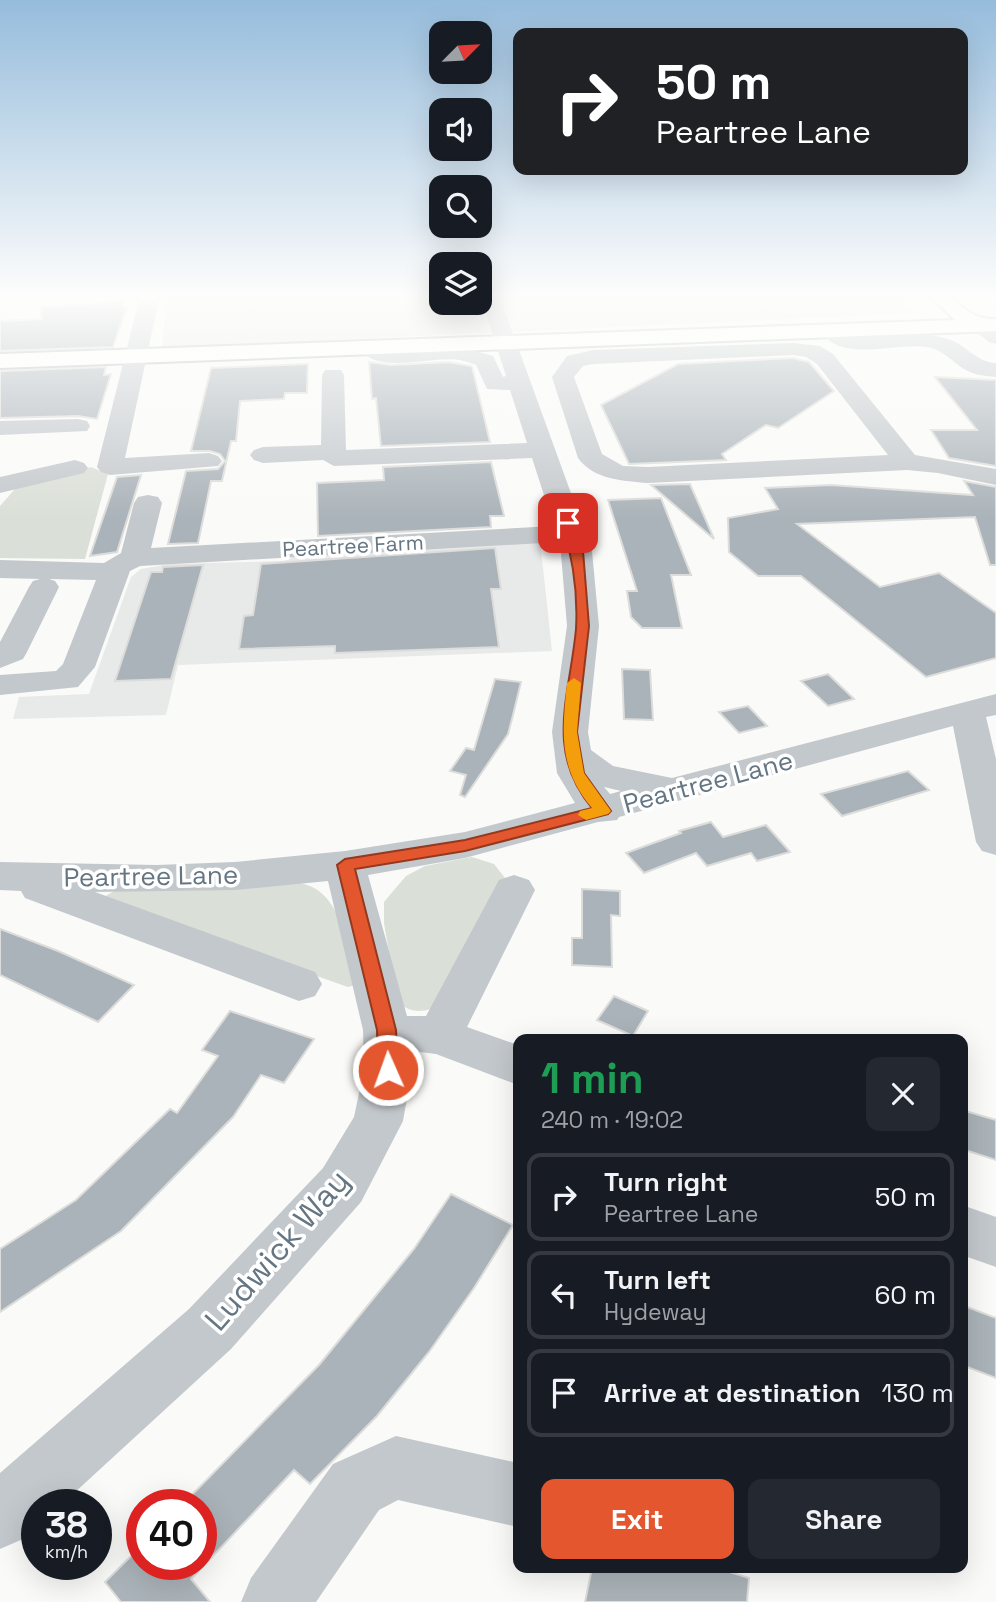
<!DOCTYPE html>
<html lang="en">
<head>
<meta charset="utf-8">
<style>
  :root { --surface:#171b24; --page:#242831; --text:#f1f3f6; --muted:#9ea1a6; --line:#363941; --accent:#e4572e }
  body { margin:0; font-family:"Space Grotesk",sans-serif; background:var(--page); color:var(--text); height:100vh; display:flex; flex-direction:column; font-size:26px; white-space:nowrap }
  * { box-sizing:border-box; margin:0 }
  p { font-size:23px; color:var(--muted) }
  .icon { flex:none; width:38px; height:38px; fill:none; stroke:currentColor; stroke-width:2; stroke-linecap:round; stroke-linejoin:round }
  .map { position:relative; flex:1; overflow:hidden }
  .details { position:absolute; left:513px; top:1034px; width:455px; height:539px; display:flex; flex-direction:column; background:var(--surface); border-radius:14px; box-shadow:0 7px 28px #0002 }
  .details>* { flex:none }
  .top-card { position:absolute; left:513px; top:28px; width:455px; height:147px; border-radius:14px; box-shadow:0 7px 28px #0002; background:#202124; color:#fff; overflow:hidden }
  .needle { width:46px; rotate:66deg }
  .buttons { position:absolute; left:429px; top:21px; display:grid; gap:14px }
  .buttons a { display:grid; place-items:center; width:63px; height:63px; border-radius:14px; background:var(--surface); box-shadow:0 7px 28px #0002; font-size:35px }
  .speed { position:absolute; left:21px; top:1489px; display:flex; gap:14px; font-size:35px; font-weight:700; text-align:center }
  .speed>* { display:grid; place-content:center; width:91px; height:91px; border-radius:50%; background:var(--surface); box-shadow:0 7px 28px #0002; line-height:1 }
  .speed small { font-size:18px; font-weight:400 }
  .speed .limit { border:10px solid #d22; background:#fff; color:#111 }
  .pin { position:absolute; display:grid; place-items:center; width:60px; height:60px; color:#fff; margin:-30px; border-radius:14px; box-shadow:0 4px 10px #0006 }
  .me { position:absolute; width:77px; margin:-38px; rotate:358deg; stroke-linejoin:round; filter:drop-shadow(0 0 5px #0008) }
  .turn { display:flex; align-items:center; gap:24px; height:147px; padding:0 28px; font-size:32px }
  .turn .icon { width:91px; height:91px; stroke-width:2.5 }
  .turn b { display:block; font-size:49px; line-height:60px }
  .round { display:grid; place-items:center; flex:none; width:74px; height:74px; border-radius:14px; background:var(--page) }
  .summary { display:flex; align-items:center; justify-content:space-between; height:119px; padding:0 28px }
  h1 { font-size:42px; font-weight:700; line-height:52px; color:#1e9e55 }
  .cta { display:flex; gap:14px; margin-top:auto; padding:14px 28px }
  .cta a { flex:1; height:80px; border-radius:14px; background:var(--accent); color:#fff; font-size:28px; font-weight:700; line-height:80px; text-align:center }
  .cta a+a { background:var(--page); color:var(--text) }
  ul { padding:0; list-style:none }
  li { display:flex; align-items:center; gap:21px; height:88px; margin:0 14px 10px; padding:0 14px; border:4px solid var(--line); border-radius:14px }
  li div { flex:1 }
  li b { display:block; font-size:26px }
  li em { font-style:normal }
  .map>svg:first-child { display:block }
</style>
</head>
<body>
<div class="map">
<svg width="996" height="1602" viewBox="0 0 996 1602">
  <rect width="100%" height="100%" fill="#fafaf8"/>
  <g fill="#e8e9e9">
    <path d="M167 295H441V303H480V295H895L917 313 162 348Z"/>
    <path d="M540 540 552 651 178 665 166 715 13 719 19 697 89 694 131 577 141 569 169 564 283 561 309 552Z"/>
  </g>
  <g fill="#dadfd7">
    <path d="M91 467 108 474 85 559 0 558V506L15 489Z"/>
    <path d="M472 857 494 864 505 878 431 1009C417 1013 406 1011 397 1000L384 923V902L406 876 425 866Z"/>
    <path d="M299 883C344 890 346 950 355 985L348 987 106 902 104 897 114 891Z"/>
  </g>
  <g fill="#aab3b9" stroke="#dcdcda" stroke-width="2">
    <path d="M125 301 123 307H127L113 347 0 351V321L42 319 40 307Z"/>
    <path d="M793 358 809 362 834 391 778 428 766 425 722 454 726 460 629 464 601 405 678 364Z"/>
    <path d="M369 362 391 365 449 362 472 366 490 442 381 446 376 398 372 399Z"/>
    <path d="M308 364 307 393H285L284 399 240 401 236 441H231L222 481H211L198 543 168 544 186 471 218 469 225 461 220 454 210 451H191L211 368Z"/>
    <path d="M106 367 104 375 111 374 97 419 78 416 0 418V371Z"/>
    <path d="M935 377 996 380V466L949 458 931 430H977Z"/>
    <path d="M491 462 504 516H490L491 527 318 536 317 483 384 480 383 467Z"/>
    <path d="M141 475 117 552 90 556 117 477Z"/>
    <path d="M964 481 996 487V565H990L975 517 797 524 880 587 939 573 996 613V658L926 677 801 576H758L729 552 728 518 778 509 765 488 831 485 973 495Z"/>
    <path d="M690 484 714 539 651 485Z"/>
    <path d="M661 498 691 575H671L682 628H642L631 617 627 591H637L608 500Z"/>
    <path d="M495 548 501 589H491L499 647 335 653V646L239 649 244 616 253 615 261 564Z"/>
    <path d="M203 565 171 679 115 681 151 572H162L163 567Z"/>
    <path d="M622 669 650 670 653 720 624 719Z"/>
    <path d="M828 674 854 699 828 706 801 681Z"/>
    <path d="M495 679 521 682 513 715 508 734 465 797 460 795 466 775 450 771 466 748 474 750Z"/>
    <path d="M748 706 767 726 739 733 719 712Z"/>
    <path d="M908 771 929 790 842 816 821 794Z"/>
    <path d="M711 822 723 837 766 825 790 852 757 861 751 853 707 866 696 853 644 873 626 853 681 833 679 831Z"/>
    <path d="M582 889 620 891V916L611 915 612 967 572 965V938H582Z"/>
    <path d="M0 929 58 951 134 985 98 1022 0 975Z"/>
    <path d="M614 996 648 1011 633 1036 597 1020Z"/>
    <path d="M230 1011 314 1039 284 1083 261 1075 233 1117 121 1231 0 1312V1249L76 1200 170 1109 177 1113 218 1056 202 1050Z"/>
    <path d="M962 1110 996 1120V1160L962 1149Z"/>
    <path d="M451 1194 513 1225 474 1288 429 1352 377 1416 310 1484 294 1470 191 1579 210 1602H121L105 1582 142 1545V1564H201V1505H182L319 1365 414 1249Z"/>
    <path d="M962 1305 996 1318V1378L962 1365Z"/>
    <path d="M592 1568H717L749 1578 747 1602H585Z"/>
  </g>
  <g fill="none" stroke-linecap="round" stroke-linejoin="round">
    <defs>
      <path id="major" d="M929 295H949C963 309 976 320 996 319V331L0 368V354L955 320Z"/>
    </defs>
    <use href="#major" stroke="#b5babe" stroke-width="4"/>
    <g fill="#c3c8cc" fill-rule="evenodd">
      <path d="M480 295H499L592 551 599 626 588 732 591 750 613 766 672 778 996 694V715L986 717 996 759V855L982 851 976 842 953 726 619 817 617 820 598 822 465 858 368 875 407 1016H426L499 880 514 875 529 880 535 890 467 1027 518 1045V1085L436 1054 412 1051V1070L403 1121 361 1202 231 1349 61 1505H37V1527L23 1539 0 1549V1473L189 1309 323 1168 354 1117 364 1070 363 1030 328 881 235 890 95 892 315 972 322 984 315 996 299 1001 25 898 21 891 0 890V862L157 865 235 862 345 851 465 832 575 803 557 773 552 732 567 626 560 542 140 566 130 571 95 667 78 687 0 695V675L56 671 63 664 96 580 49 579 55 581 59 587 27 652 23 659 0 668V642L29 587 33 581 40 579 0 578V560L104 563 121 553 134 503 138 497 148 495 158 497 162 503 151 548 554 526 532 458 334 466 323 460 263 463 254 460 250 455 254 450 263 447 321 445 322 375 325 370H341L344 375 346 450 527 443 510 390 487 389 476 365C471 363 465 361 460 360 433 355 375 376 360 348L363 343C375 341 376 345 385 349L461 347 493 356 503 377 506 376ZM604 787 621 791 610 794Z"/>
      <path d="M148 298 158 304 125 458 209 453 218 456 222 461 218 466 110 475 101 472 97 467 138 304Z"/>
      <path d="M977 319 996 329V344L989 342 967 325 970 321Z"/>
      <path d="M830 325 837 327 850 337C883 336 916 330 948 339 967 345 976 362 996 363V377C985 376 974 375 964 369 951 361 944 350 927 347 893 342 843 364 820 331L823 327Z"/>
      <path d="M793 343 820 346 833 354 915 455 996 469V485L938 473 907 470 648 483C624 481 594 480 578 458L552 377 567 356 593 350ZM793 355 806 357 817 364 888 455 648 467 623 466 602 454 574 377 583 366 593 364Z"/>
      <path d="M78 419 87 421 90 426 87 431 0 435V421Z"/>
      <path d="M75 460 84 463 88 468 84 473 0 493V477Z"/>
      <path d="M962 1205 996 1217V1267L962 1255Z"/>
      <path d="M396 1436 518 1463V1527L398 1500 379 1510 316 1602H241L251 1578 333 1464Z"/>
    </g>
    <use href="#major" fill="#fff" fill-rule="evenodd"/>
  </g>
  <linearGradient id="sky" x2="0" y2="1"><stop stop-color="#96bcdc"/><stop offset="0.57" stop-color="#fdfdfc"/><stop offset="1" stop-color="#fdfdfc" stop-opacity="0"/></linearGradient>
  <rect width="996" height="519" fill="url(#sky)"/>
  <path fill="#e4572e" stroke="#94391e" stroke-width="2" d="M568 519 574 523 583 551 589 626 577 732 584 773 611 811 608 814 465 851 355 869 396 1030 398 1070 395 1076 388 1078 381 1076 378 1070 377 1030 337 865 345 859 465 840 592 808C544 751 570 695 576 629 578 594 572 555 562 523Z"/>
  <path fill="#f59e0b" d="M574 678 581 683 577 732 584 773 611 811 608 814 586 820 578 815 580 811 592 808C558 768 562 732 567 683Z"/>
  <g text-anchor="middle" stroke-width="7" stroke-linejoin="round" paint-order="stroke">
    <g font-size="21" fill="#657683" stroke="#fff">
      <text transform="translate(353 546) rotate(-3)" y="7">Peartree Farm</text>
    </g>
    <g font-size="26" fill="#657683" stroke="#fff">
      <text transform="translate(708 782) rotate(-15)" y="9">Peartree Lane</text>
      <text transform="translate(151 876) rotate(-1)" y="9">Peartree Lane</text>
    </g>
    <g font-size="32" fill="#657683" stroke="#fff">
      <text transform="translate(277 1250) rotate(-49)" y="11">Ludwick Way</text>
    </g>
  </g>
</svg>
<div class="buttons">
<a><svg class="needle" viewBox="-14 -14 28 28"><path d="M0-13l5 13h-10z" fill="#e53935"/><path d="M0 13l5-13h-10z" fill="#9ea1a6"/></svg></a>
<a><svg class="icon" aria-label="sound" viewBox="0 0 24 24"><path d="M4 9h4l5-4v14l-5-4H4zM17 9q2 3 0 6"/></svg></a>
<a><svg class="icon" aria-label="search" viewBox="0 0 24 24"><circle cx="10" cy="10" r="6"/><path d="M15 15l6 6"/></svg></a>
<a><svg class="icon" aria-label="layers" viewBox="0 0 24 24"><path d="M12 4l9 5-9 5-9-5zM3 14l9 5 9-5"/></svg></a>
</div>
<div class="speed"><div>38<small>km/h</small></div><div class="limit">40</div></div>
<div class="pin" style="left:568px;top:523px;background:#d93025"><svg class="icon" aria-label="arrive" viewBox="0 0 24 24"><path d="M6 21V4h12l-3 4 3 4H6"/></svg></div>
<svg class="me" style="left:388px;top:1070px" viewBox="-20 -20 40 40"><circle r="17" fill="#e4572e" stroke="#fff" stroke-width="3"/><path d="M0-11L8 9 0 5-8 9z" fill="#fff"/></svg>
<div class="top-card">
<div class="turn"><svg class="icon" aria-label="right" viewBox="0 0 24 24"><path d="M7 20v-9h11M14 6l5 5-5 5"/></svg><div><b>50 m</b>Peartree Lane</div></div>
</div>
<section class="details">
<div class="summary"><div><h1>1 min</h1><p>240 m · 19:02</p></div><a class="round"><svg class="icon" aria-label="close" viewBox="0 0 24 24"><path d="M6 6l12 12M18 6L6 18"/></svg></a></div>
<ul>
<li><svg class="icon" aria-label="right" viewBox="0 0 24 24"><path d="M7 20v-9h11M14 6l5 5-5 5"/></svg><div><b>Turn right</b><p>Peartree Lane</p></div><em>50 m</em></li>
<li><svg class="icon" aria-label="left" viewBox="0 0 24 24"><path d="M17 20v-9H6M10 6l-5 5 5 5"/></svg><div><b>Turn left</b><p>Hydeway</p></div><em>60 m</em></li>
<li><svg class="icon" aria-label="arrive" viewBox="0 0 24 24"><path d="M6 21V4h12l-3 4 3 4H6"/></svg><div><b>Arrive at destination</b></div><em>130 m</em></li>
</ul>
<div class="cta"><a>Exit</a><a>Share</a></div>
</section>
</div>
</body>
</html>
